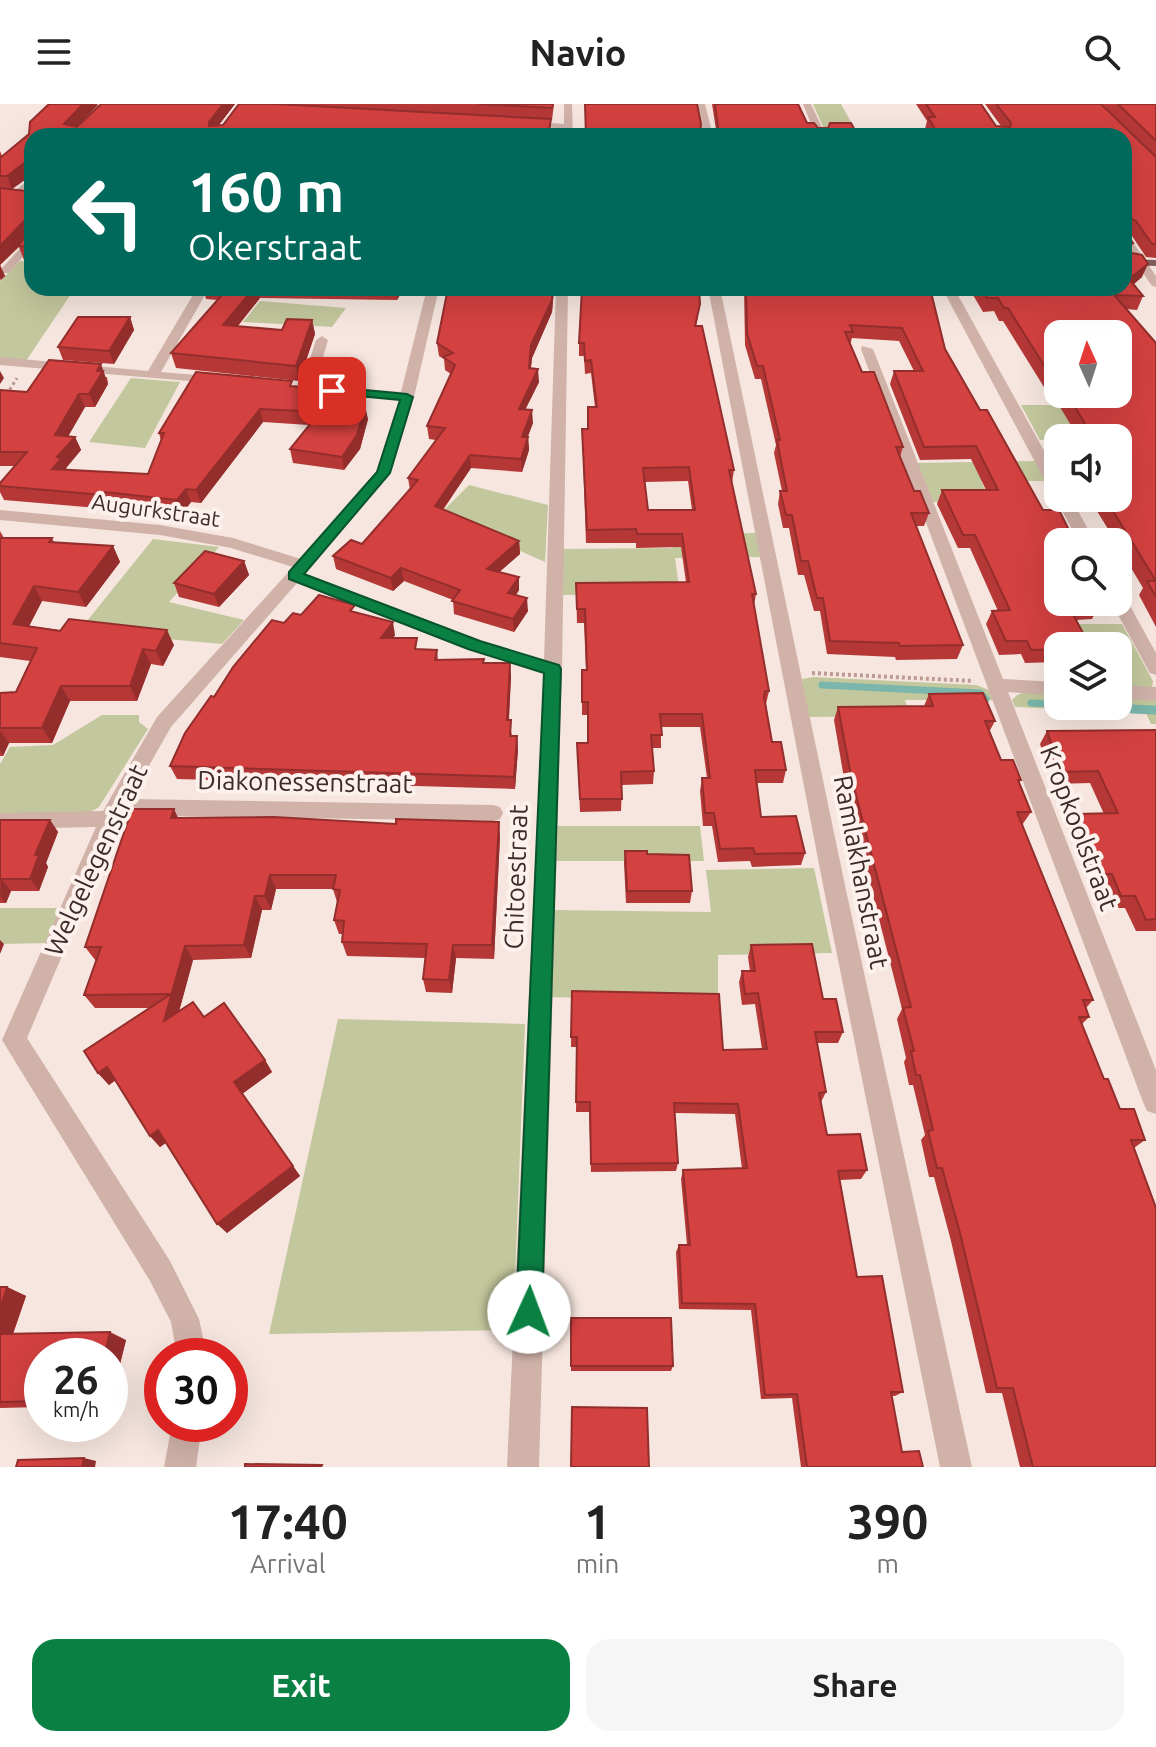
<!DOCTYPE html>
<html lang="en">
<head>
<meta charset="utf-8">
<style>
  :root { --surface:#fff; --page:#f6f6f6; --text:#222; --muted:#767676; --accent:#0b8043 }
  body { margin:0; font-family:Ubuntu,sans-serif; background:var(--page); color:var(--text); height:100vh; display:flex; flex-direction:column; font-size:30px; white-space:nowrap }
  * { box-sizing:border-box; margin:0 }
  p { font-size:26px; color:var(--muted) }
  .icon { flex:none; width:44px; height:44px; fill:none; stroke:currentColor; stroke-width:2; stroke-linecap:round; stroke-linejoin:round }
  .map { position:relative; height:1363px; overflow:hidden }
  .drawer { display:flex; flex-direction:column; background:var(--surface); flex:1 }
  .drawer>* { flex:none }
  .guide { position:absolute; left:24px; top:24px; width:1108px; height:168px; border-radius:24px; box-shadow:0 8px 32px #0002; background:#00695c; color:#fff; overflow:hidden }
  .needle { width:52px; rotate:357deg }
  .controls { position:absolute; left:1044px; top:216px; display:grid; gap:16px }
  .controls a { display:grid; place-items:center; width:88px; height:88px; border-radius:16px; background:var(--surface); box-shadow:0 8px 32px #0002; font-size:40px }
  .speed { position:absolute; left:24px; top:1234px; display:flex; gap:16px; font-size:40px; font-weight:700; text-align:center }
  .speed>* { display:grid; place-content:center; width:104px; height:104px; border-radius:50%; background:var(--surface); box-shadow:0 8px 32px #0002; line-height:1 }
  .speed small { font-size:20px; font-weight:400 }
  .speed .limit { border:12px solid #d22; background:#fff; color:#111 }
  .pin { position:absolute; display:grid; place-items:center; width:68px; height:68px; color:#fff; margin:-34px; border-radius:16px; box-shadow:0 4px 12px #0006 }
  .me { position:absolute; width:88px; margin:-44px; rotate:2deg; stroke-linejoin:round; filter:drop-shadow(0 0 6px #0008) }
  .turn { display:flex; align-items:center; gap:28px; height:168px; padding:0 32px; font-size:36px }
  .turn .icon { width:104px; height:104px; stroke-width:2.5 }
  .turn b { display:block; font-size:56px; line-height:68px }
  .eta { display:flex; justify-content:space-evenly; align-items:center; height:136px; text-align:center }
  .eta b { font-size:48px; font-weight:700; line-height:56px }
  .action { display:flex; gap:16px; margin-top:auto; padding:16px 32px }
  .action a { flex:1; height:92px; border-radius:24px; background:var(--accent); color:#fff; font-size:32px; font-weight:700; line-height:92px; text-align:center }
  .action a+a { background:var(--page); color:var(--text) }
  header { display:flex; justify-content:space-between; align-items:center; height:104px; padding:0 32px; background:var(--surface); font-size:36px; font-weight:700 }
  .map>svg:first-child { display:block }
</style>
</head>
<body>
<header><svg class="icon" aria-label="menu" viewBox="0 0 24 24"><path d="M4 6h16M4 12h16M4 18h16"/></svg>Navio<svg class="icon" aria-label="search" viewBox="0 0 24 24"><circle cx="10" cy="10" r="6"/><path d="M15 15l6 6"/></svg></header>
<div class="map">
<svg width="1156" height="1363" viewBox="0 0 1156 1363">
  <rect width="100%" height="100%" fill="#f6e6df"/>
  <g fill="#c3c79d">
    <path d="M813 0H841L856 27H825Z"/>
    <path d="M20 157 32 158V184H75L26 257 0 254V177Z"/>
    <path d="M260 197 346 204 332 223 243 218Z"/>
    <path d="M131 274 180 278 145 344 89 338Z"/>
    <path d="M1021 301H1122L1118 334 1040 336Z"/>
    <path d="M1035 357 1046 377H981L990 397 931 398 914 359Z"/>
    <path d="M469 381 548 401 545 458 439 411Z"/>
    <path d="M758 429 763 453 675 454 680 490 560 491 561 445 673 444 671 430Z"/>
    <path d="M153 435 219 443 169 498 244 516 222 540 79 527Z"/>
    <path d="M1057 520H1122L1153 577 1152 583H1118V542H1077Z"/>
    <path d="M814 573 976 581 992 587 995 596H905L910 612 808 613 802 575Z"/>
    <path d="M1026 588 1058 589V602H1118V592L1156 594V620H1151L1146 609 1015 603 1012 596 1017 591Z"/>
    <path d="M102 611H139V618L148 625 99 703 87 710 0 713V660L10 643 53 641Z"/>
    <path d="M554 722H700L704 757H553Z"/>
    <path d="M814 764 832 849 718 851V897L547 893 551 806 711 808 706 766Z"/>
    <path d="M0 804H60L46 839 0 840Z"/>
    <path d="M338 915 525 920 513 1226 269 1230Z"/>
  </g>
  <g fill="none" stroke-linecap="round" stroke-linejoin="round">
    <g stroke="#7ab6ab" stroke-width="7">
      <path d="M822 581 980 589 986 595"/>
      <path d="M1031 599 1058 600"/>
      <path d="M1090 602 1155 606"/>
    </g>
    <path stroke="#7ab6ab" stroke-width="9" d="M1132 605 1155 606"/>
    <path stroke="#bc9b93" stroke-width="3" stroke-dasharray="3 3" stroke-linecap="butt" d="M0 301 17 274"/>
    <path stroke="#bc9b93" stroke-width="4" stroke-dasharray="3 3" stroke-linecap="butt" d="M812 569 974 577"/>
    <g fill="#d0b2a9" fill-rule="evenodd">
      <path d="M564 0H572L573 32H563V25L520 20 524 17 564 20Z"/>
      <path d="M697 0H705L713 32H703Z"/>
      <path d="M803 0H811L826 32H816Z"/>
      <path d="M32 73V81L19 94H11V90Z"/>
      <path d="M1124 130 1128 131 1156 172V183L1152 182 1124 141Z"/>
      <path d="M32 132V142L9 169H1V165Z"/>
      <path d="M197 184H209L161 268 220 273 225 274V280L0 261V253L148 267Z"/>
      <path d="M427 184H439L414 293 390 369 305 470 480 537 544 556 556 184H568L562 565 539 1363H507L544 569 468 545 297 479 171 623 130 695 493 701 500 703 503 709 500 715 493 717 122 711 27 934 170 1157 199 1215 207 1252H177L171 1218 150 1177 2 936 96 723 0 725V709L103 707 157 613 293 463 231 444 160 431 0 416V406L160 421 233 434 301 455 376 368 399 296 302 288 300 285 316 236 322 232 328 236 315 281 401 288Z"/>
      <path d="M708 184H720L846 786 972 1363H940L824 786Z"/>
      <path d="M942 184H954L1058 372V391L1050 386Z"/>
      <path d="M862 242 873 245 1003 575 1058 578V592L1008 588 1156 966V1010L1147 1007 1143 998 861 245Z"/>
      <path d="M1058 391V394H1071L1095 438H1079L1055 394Z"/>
      <path d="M1118 489 1124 491 1156 549V571L1150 569 1111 498H1118Z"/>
      <path d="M1118 581 1156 583V597L1118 595Z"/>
      <path d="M172 1320H202L196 1363H164Z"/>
    </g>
    <path fill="#805d59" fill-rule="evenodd" d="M1124 155 1156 156V162L1124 161Z"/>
  </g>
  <g fill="#b53837" fill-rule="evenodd">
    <path d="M49 0H97L79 20 101 0H235L218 22 223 21 239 0H554L552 16H551L550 32H32V157L24 156 19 143 0 161 5 172 0 176V47L2 52 29 30 30 18ZM25 76 28 83 26 87 12 85Z"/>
    <path d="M712 0H798L807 19 818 24 858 32H717Z"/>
    <path d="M916 0H981L996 22H1001L985 0H1101L1136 34 1102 0H1156V154L1146 153 1130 129 1126 128 1129 149 1142 173 1134 180 1143 192 1137 206 1126 205 1156 239V523L1139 491 1143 484 1118 442V438H1116L1089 394H1118V334H1071L1075 328 1051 288H1047L1003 217H999L994 207 983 208 969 184H1124V32H929L925 25 927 17ZM1058 230 1118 290H1058Z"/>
    <path d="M203 184H404L397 196 260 194 238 222 282 226 312 216 315 230 299 277 176 264 171 249 218 196 206 195Z"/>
    <path d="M448 184H554L552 208 532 254 531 264 539 278 525 306 533 319 527 333H528L529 346 522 368 471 364 443 406 519 437 520 450 499 468 519 486 516 491 528 507 514 528 454 510 453 496 404 477 393 487 336 465 333 452 362 440 410 386 408 374 436 336 429 335 427 322 451 270 445 266 444 255 439 252 437 239Z"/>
    <path d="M739 184H930L945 245 1058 438 1099 502 1092 515 1076 516 1058 542V558L1025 559 1021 550 999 551 986 520 992 507H998L970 444H958L937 400 942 386H986L971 355 920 356 890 280 894 267H914L899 237 852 234 850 241 862 268 903 343 900 353 914 387 929 409 924 422H916L963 541 957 555 896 556 895 553 827 550 820 507H814L804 471H798L789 424H783L778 400 780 387H782L774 349 776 341 761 275H755L745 241 744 185Z"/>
    <path d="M130 213 134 226 114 260 63 256 58 243Z"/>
    <path d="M698 213 696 222 734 366 732 379 756 490 754 502 769 587 766 600 772 638 786 666 783 679H756L761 713 805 749 801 761 752 763 750 757 718 758 712 722H703L700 687 702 674H707L700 623H661V644H652L654 667 653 680 622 681 621 707 580 708 577 639H588V611H582V566H586L584 519H577L576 479 686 478 681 443 636 444V439H586L582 325H588L595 303 591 269 585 270 584 252H579V239ZM688 377 692 406H648L645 378Z"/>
    <path d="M107 273 108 280 95 303H85L68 332 75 333 81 346 66 364 67 366 148 370 161 337 159 329 293 283 344 290 368 315 360 345 344 366 293 359 290 345 309 321 263 318 201 399 191 398 182 410 111 402 109 405 4 396 0 388V379L15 362H0V286L27 288Z"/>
    <path d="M0 427 4 434H52L54 438 113 442 120 458 86 503 42 497 29 522 174 541 163 562 151 560 137 597H70L52 639H9L3 652H0V589L16 588 30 557 0 553Z"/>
    <path d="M244 457 249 471 219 503 179 493 174 479Z"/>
    <path d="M357 509 395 531 393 534 419 546H437L438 556 484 559 511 572 509 616 512 632H517L518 645 515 685 177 675 170 662 214 593 284 519Z"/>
    <path d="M929 590 995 617 989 628 1001 656 1021 676 1019 679 1031 708 1022 721 1093 896 1086 904 1089 913 1082 920 1104 975 1120 1005 1145 1036 1134 1044 1156 1363H1020L1002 1289H986L951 1137 934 1073H929L921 1036 925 1031 913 981H909L904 958 906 954 897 915 902 905 846 686 834 616 838 603 924 602Z"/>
    <path d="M1156 626V827H1136L1125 804H1112L1103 782H1093L1068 723 1077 710H1104L1090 679 1054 680 1040 640 1047 627Z"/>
    <path d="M178 714 500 732 494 855 456 854 452 889 426 888 423 875 425 854 347 852 342 838 343 830H339L334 816 337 798 333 785H276L271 806H262L251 854 193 856 179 907 204 913 265 956 272 968 242 990 300 1072 227 1129 166 1038 160 1043 150 1032 116 976 109 981 98 969 151 904H95L84 891 96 857 85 843Z"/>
    <path d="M0 716H50L58 728 46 759 48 763 39 787H11L6 799H0Z"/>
    <path d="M625 747 647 750 692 787 690 799H626L624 759Z"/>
    <path d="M751 841 823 895 843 928 838 939H817L826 988 821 998 827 1031 867 1066 861 1075 840 1076 857 1173 903 1288 895 1292H892L902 1348 923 1363H801L792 1294 761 1295 751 1206 679 1205 676 1148 679 1141H687L681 1075 683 1066 742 1065 735 1010 674 1009 678 1059 676 1067 591 1068 589 1008H576L577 943H571L572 887 723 946 762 945 755 900 742 901 739 878 742 867H750L748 853Z"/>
    <path d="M0 1183H7L26 1192 13 1230 126 1236 110 1300V1252H42V1303L0 1304Z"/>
    <path d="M571 1214 673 1262 671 1267H571Z"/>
  </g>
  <g fill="#942e2d">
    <path d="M83 0H97L98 1 68 32 64 20Z"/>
    <path d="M223 0H235L212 30 209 18Z"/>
    <path d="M27 57 32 70 12 85 7 72Z"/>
    <path d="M26 115 32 129 0 161 5 172 1 176 0 173V142Z"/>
    <path d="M1133 139 1128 152 1124 153 1127 140Z"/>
    <path d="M1148 160 1142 173 1124 188 1129 175Z"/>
    <path d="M254 184H258L260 194 227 235 223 221Z"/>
    <path d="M396 184H404L397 196Z"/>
    <path d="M553 184H554L552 208 532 254 529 277V264L531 241Z"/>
    <path d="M130 213 134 226 114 260 109 247Z"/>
    <path d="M312 216 315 230 299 277 296 262Z"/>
    <path d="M101 260 108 280 95 303 89 290 97 267Z"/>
    <path d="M538 265 539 278 519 318V305Z"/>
    <path d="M0 267 4 274 0 280Z"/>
    <path d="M79 290 85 303 61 345 55 331Z"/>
    <path d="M365 302 368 315 360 345 344 366 342 353Z"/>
    <path d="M260 305 263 318 201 399 196 386Z"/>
    <path d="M532 306 533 319 523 346 522 333Z"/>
    <path d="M75 333 81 346 66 364 68 367 52 365 57 353Z"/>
    <path d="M528 333 529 346 522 368 521 355Z"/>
    <path d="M470 351 471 364 436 415 435 402Z"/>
    <path d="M186 385 191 398 182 410 177 396Z"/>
    <path d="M105 388 111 402 109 405 103 391Z"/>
    <path d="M519 437 520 450 488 478 487 465Z"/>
    <path d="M113 442 120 458 86 503 78 488Z"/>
    <path d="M244 457 249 471 219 503 214 490Z"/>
    <path d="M401 464 404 477 393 487 391 474Z"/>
    <path d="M519 473V486L509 502 508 489Z"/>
    <path d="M34 482 42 497 22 536 13 520Z"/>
    <path d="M527 494 528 507 514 528 513 515Z"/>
    <path d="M393 518 395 531 384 547 381 534Z"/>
    <path d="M167 526 174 541 163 562 156 547Z"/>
    <path d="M143 545 151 560 137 597 130 582Z"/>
    <path d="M510 559 511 572 508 629 507 616Z"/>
    <path d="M61 582 70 597 52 639 42 624Z"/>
    <path d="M0 627 9 639 3 652 0 647Z"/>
    <path d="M517 632 518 645 515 685 514 673Z"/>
    <path d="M174 705 181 720 171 714Z"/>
    <path d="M50 716 58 728 46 759 48 763 39 787 30 775 35 751Z"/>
    <path d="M499 718 500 732 494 855 492 841Z"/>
    <path d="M270 771 276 785 271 806 265 792Z"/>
    <path d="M1 775 11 787 6 799 0 792Z"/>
    <path d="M255 792 262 806 251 854 244 841Z"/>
    <path d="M0 836 4 840 0 850Z"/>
    <path d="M453 841 456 854 452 889 449 876Z"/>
    <path d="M185 842 193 856 173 930 164 917Z"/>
    <path d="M265 956 272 968 242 990 234 978Z"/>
    <path d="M107 963 118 974 109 981 98 969Z"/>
    <path d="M158 1026 169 1037 160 1043 150 1032Z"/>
    <path d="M293 1062 300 1072 227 1129 217 1120Z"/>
    <path d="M7 1183 26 1192 10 1238 0 1234V1205Z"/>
    <path d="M110 1228 126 1236 110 1300V1252H104Z"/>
    <path d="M84 1354 96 1357 95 1363H82Z"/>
  </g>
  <g fill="#d34140" stroke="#942e2d" stroke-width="2" fill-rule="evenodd">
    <path d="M49 0H83L64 20 77 23 101 0H223L209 18V22L223 21 239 0H276L551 15 548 32H32V143L18 142 29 128 26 115 0 142V84L26 87 30 78 24 75 29 70 27 57 7 72H0V54L29 30 30 18Z"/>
    <path d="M478 0H553L552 4Z"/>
    <path d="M585 0H697L701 20 700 32H586Z"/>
    <path d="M715 0H798L807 19H814L818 24H828L830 19H851L858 32H719Z"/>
    <path d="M926 0H981L996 22 1010 23 1011 19 996 0H1101L1156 53V140H1152L1136 117 1130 114 1126 117V128L1133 139 1127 140 1126 148 1142 151 1148 160 1129 175 1143 192 1114 191 1156 239V493L1147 477H1156L1105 394H1118V334H1078L1074 328H1081L1079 323H1087L1067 290H1118V230H1058V276L1057 274H1052L1008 204H1004L998 194H987L981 184H1124V32H939L928 13H935Z"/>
    <path d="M1118 0H1156V37Z"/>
    <path d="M228 184H254L223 221 282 226 287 215 312 216 296 262 171 249Z"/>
    <path d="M448 184H553L552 196 531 241 529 264 538 265 519 305 532 306 522 333H528L521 355 470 351 435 402 519 437 487 465 519 473 508 489 527 494 513 515 452 497 460 486 401 464 391 474 333 452 351 436 362 440 418 376 408 374 445 324 427 322 455 261 443 253 453 249 437 239Z"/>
    <path d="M582 184H699L700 200 695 222H702L734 366H729L756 490H752L769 587H765L764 593 772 638H781L786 666H755L761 713 796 712 805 749 755 750 753 744 720 745 714 709H705L702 674H710L702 610H660L662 631H651L654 667 621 668 622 695H580L577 639H588V598H582V566H587L585 505H577L576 479 689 478 682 430H637L636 425 587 426 582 325H588V303H597L591 256 585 257 584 239H579ZM689 363 695 406H648L643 364Z"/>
    <path d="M746 184H930L945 245 980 306H987L1043 406H1059L1075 438H1058V498H1097L1099 502 1069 503 1090 542H1058V545L1031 546 1027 537H1006L992 507 1010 506 975 431H963L942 386H998L976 342 924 343 894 267H923L902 224 850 221 853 228H845L862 268H874L903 343H896L914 387H920L929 409H911L963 541 900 542 899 539 830 537 823 494H817L808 457H801L792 411H786L780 387H787L777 336H780L763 262H757L747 229Z"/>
    <path d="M78 213H130L109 247 58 243Z"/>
    <path d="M49 256 101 260 97 267H103L89 290H79L55 331 75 333 57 353 62 354 52 365 148 370 164 329H159L196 268 292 277 290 282 343 286 342 289 365 302 357 331 342 353 290 345 320 308 260 305 196 386 186 385 177 396 105 388 103 391 0 382V379L27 348H0V286L27 288Z"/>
    <path d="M0 434H52L49 438 113 442 78 488 34 482 13 520 60 527 69 515 167 526 156 547 143 545 130 582H61L42 624H0V589L16 588 37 544 0 539Z"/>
    <path d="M205 447 244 457 214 490 174 479Z"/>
    <path d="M319 491 355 501 350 507 393 518 381 534H417L415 545 437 546 435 556 484 555 483 559H510L507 616H511L510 632H517L514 673 170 662 185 629 211 592 214 593 233 563 272 516 284 519 293 509 301 511Z"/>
    <path d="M983 589 995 617H985L1001 656H1013L1021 676H1018L1031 708H1017L1093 896H1083L1089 913H1079L1104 975H1108L1120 1005H1134L1145 1036H1131L1156 1104V1363H1033L1013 1284H997L960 1129 942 1064H937L928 1027 933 1026 920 971H916L911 947H914L903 904 911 903 851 672 838 603 933 602 929 590Z"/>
    <path d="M1156 626V815L1146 816 1135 792H1121L1112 770H1102L1077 710 1118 709 1098 667 1061 668 1047 627Z"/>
    <path d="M132 705H174L171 714 274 713 396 720V715L499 718 492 841H453L449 876 423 875 427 840 342 838 344 817 334 816 340 786 333 785 336 771H270L265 792H255L244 841 185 842 164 917 193 898 204 913 224 899 265 956 234 978 293 1062 217 1120 158 1026 150 1032 107 963 98 969 84 947 171 890 84 891 101 843H85Z"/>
    <path d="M0 716H50L35 751H39L30 775H1L0 776Z"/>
    <path d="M625 747H647V750L689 751 692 787H627Z"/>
    <path d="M812 840 823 895H836L843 928H815L826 988 819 989 827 1031 860 1030 867 1066 838 1067 857 1173 882 1172 903 1288H891L902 1348 919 1347 923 1363H807L797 1290 765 1291 755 1200 682 1199 679 1141H690L683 1066 747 1064 738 1000 674 999 678 1059 591 1060 590 998H576L577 933H571L572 887 719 890 723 946 767 945 758 889 745 890 742 867H755L751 841Z"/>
    <path d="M0 1183H7L0 1205Z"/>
    <path d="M571 1214H671L673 1262H571Z"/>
    <path d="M110 1228 104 1252H42V1297L0 1298V1230Z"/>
    <path d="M572 1303 647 1304 649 1363H571Z"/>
    <path d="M84 1354 82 1363H16L18 1356Z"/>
    <path d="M245 1360 322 1361 321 1363H245Z"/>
  </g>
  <path fill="#0b8043" stroke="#07532c" stroke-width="2" d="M332 283 407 290 413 293 390 369 304 470 480 537 559 561 561 565 542 1208 538 1217 529 1221 519 1217 516 1208 544 569 468 545 289 475V468L377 368 400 296 328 289V284Z"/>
  <g text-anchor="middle" stroke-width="8" stroke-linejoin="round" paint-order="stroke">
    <g font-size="22" fill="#3c2b29" stroke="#fcf1ec">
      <text transform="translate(156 406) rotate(8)" y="8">Augurkstraat</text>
    </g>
    <g font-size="26" fill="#3c2b29" stroke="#fcf1ec">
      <text transform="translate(305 678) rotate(1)" y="9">Diakonessenstraat</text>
      <text transform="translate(1079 724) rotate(69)" y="9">Kropkoolstraat</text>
      <text transform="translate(96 756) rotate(-65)" y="9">Welgelegenstraat</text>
      <text transform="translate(861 768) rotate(79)" y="9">Ramlakhanstraat</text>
      <text transform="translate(516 773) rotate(-88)" y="9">Chitoestraat</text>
    </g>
  </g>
</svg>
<div class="controls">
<a><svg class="needle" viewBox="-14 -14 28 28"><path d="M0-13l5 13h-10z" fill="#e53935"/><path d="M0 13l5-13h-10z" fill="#767676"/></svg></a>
<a><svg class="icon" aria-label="sound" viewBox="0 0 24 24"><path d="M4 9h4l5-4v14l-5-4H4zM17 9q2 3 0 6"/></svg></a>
<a><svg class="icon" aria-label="search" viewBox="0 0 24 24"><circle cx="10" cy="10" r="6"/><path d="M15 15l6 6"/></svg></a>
<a><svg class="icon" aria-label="layers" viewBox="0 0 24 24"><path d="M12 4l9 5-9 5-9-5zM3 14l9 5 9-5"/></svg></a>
</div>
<div class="speed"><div>26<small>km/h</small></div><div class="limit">30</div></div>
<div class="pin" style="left:332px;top:287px;background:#d93025"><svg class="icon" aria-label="arrive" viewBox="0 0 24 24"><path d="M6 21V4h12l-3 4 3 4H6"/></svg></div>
<svg class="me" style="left:529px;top:1208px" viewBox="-20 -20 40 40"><circle r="19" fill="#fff"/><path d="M0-13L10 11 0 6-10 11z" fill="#0b8043"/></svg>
<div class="guide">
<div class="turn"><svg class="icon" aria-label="left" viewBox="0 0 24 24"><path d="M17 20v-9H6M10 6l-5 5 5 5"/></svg><div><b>160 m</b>Okerstraat</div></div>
</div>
</div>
<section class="drawer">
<div class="eta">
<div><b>17:40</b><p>Arrival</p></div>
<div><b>1</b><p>min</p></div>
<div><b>390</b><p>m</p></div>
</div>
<div class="action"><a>Exit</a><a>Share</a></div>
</section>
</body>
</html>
